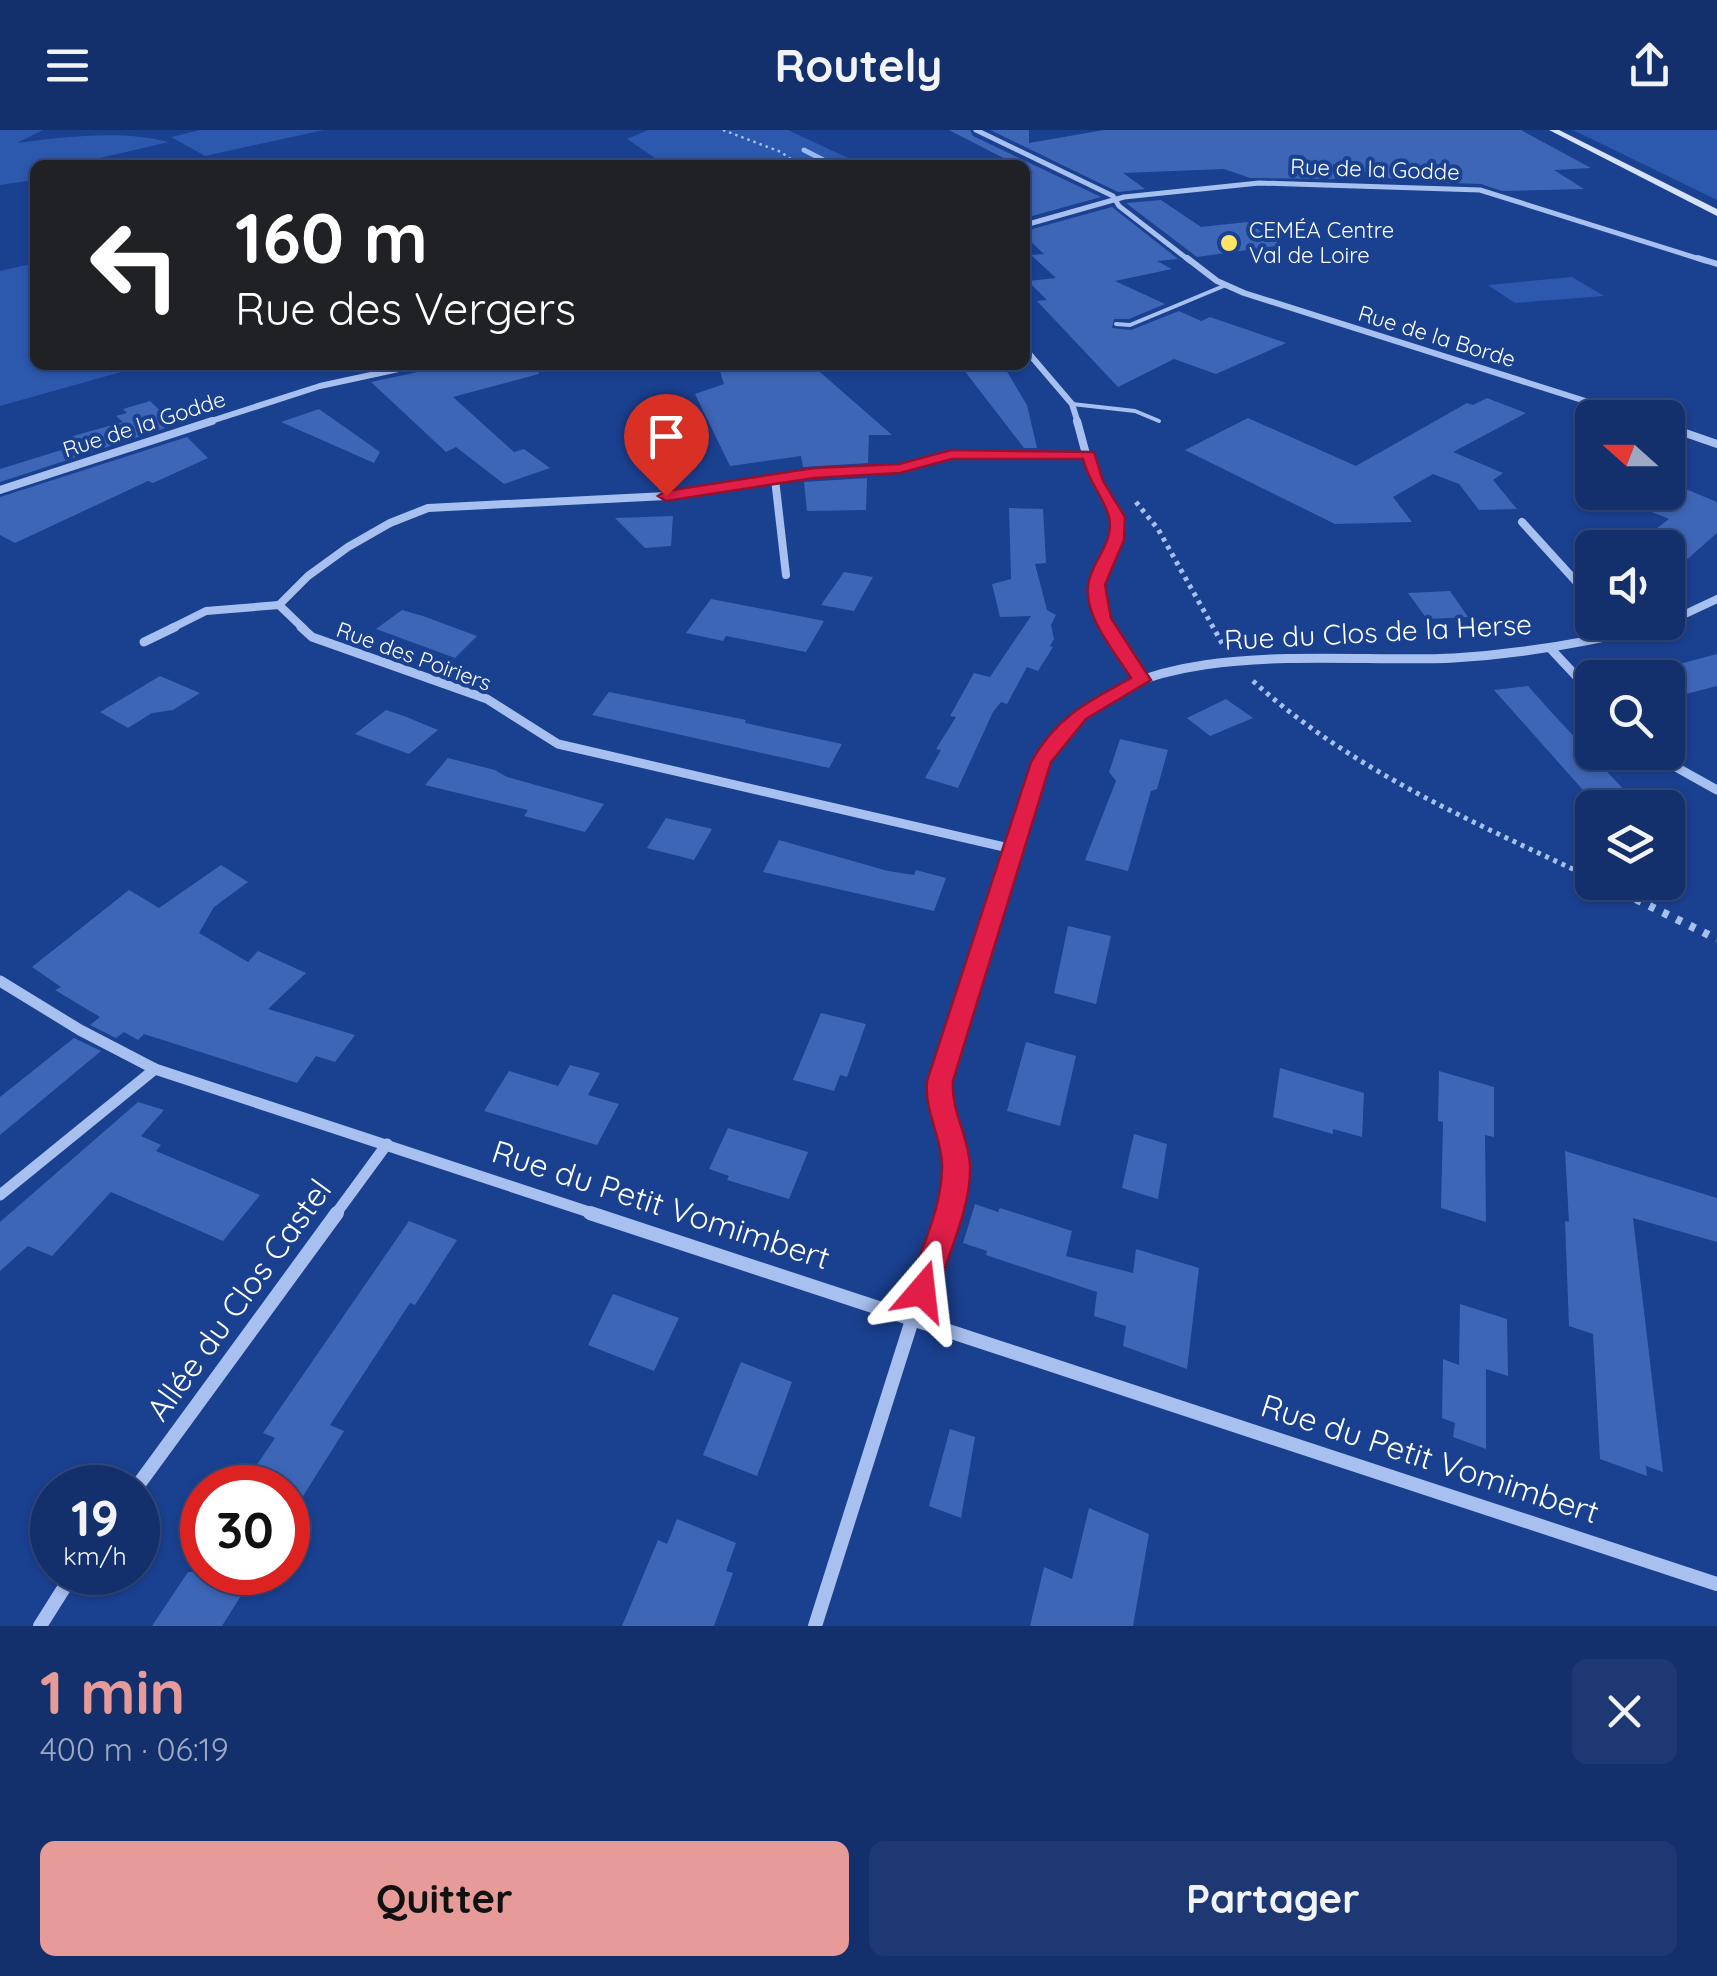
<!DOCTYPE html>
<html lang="fr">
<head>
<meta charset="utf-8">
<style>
  :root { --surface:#14306c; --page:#1d3872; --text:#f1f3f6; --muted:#9da9c2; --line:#334b7f; --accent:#e69b98 }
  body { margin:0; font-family:Quicksand,sans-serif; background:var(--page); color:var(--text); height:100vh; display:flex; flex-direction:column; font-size:38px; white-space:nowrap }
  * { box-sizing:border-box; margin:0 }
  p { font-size:32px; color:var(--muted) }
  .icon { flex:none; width:55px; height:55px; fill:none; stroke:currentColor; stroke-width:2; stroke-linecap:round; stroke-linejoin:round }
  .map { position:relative; height:1496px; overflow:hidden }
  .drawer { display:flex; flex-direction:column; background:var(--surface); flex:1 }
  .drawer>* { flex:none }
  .hud { position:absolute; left:30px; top:30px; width:1000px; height:210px; border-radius:15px; box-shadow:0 2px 8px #0004,0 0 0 2px var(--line); background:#202124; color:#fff; overflow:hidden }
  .needle { width:65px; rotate:291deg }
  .fabs { position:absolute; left:1575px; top:270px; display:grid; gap:20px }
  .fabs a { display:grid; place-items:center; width:110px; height:110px; border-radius:15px; background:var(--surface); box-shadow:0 2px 8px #0004,0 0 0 2px var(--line); font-size:50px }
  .speed { position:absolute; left:30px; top:1335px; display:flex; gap:20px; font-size:50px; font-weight:700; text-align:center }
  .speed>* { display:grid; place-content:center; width:130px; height:130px; border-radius:50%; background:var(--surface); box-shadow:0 2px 8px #0004,0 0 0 2px var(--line); line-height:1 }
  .speed small { font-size:25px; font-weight:400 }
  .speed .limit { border:15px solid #d22; background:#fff; color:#111 }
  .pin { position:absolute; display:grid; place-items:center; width:85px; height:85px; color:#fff; margin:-102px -42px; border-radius:50% 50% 50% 0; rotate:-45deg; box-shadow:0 0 10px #0007 }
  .pin .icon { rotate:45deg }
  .me { position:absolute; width:110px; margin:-55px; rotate:17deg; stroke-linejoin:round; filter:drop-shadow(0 0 8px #0008) }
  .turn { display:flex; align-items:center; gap:35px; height:210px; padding:0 40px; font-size:45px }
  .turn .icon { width:130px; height:130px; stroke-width:2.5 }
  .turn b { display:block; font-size:70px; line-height:85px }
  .round { display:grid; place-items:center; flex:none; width:105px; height:105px; border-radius:15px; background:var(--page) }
  .headline { display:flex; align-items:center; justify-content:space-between; height:170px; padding:0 40px }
  h1 { font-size:60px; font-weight:700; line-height:75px; color:var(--accent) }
  .cta { display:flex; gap:20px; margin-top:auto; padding:20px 40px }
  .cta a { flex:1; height:115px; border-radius:15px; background:var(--accent); color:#111; font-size:40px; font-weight:700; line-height:115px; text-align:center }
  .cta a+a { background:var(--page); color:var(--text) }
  header { display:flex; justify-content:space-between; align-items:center; height:130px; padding:0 40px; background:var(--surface); font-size:45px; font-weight:700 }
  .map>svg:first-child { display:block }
</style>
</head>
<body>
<header><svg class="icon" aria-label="menu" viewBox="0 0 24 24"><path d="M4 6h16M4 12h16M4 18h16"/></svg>Routely<svg class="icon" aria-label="share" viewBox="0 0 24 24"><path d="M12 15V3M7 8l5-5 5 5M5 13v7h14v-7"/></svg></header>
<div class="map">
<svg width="1717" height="1496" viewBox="0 0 1717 1496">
  <rect width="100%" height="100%" fill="#1a4090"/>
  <g fill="#2c58ae">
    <path d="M0 0H43L17 13C65 6 124 0 169 12L70 35H35V50L0 55Z"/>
    <path d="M200 0H324L205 26 171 7Z"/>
    <path d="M648 0H788L863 35H665L627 9Z"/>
    <path d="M1573 0H1717V70Z"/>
    <path d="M35 133V235H146L0 276V141Z"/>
    <path d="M1572 147 1604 166 1515 173 1488 155Z"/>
  </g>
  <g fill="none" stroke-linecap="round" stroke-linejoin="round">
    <path stroke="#9bb9f1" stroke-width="5" d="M804 20 833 35"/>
  </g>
  <g fill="#3e66b6">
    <path d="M949 0H970L973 6 1101 67 1025 88V45L1033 43 1025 35H1017Z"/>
    <path d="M990 0H1029V13L1104 0H1521L1591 38 1554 40 1584 59 1502 61 1481 54 1423 52 1418 43 1401 51 1333 34 1335 49 1250 48 1224 39 1123 43 1145 59 1118 62Z"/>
    <path d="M1161 70 1201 97 1247 92 1282 115 1197 127 1126 73Z"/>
    <path d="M1112 77 1178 129 1157 131 1172 139 1115 151 1165 174 1129 189H1114L1112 198 1131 200 1179 181 1201 191 1210 187 1286 213 1216 244 1174 229 1118 257 1037 171 1047 170 1028 151 1056 148 1031 125 1044 124 1025 106V101Z"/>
    <path d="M424 235H538L539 244 453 267 514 322 524 319 550 338 504 354 456 317 446 322 371 252 418 242Z"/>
    <path d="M718 235H812L892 305H869L868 333 803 337 801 326 730 336 695 264 724 254Z"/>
    <path d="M960 235H1003L1027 275 1037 318H1024Z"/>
    <path d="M1487 268 1526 283 1453 322 1503 343 1493 350 1517 379 1479 380 1459 354 1433 344 1393 367 1412 392 1335 394 1185 320 1248 288 1356 336 1467 273 1473 275Z"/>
    <path d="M150 271 175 295 0 352V339L71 317 66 308 123 292 116 286 127 283 123 279Z"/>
    <path d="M319 279 380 322 374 333 281 292Z"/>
    <path d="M187 307 208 328 153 353 148 351 15 413 0 405V367Z"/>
    <path d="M867 348 866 380 807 381 804 352Z"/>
    <path d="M1676 355 1717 372V403L1668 446V418H1631L1669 389 1642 378Z"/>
    <path d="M1009 378 1043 379 1046 433 1035 434 1047 480 1056 485 1051 495 1054 509 1050 516 1053 517 1038 541 1027 537 1007 574 1001 572 993 582 958 658 925 648 941 620 936 619 956 587 950 586 974 543 990 547 1031 486 1000 487 992 454 1011 449Z"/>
    <path d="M673 386 671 416 645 418 615 388Z"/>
    <path d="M844 442 873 447 854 481 821 475Z"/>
    <path d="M1450 461 1468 487 1427 489 1408 463Z"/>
    <path d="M711 469 779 482 824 491 806 522 726 506 723 511 686 503Z"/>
    <path d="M402 480 423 486 477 506 455 528 376 499Z"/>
    <path d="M1717 524V556L1686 564 1682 560 1668 564V537Z"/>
    <path d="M160 546 200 563 173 580 152 583 128 598 100 582Z"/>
    <path d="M1528 556 1553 584 1628 664 1591 669 1494 560Z"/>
    <path d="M609 562 746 590 745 593 842 614 829 638 592 585Z"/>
    <path d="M1226 569 1253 588 1210 606 1187 588Z"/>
    <path d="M386 580 404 586 438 600 409 624 355 604Z"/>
    <path d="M1120 609 1168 620 1157 659 1151 661 1128 741 1085 730 1116 651 1109 642Z"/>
    <path d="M448 628 495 640 507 647 604 674 585 702 524 686 528 680 425 655Z"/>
    <path d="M666 688 712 699 694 730 647 718Z"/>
    <path d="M779 710 888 741 914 745 916 740 946 748 934 781 763 742Z"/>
    <path d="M221 735 248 752 214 777 199 803 248 832 258 821 306 843 268 879 355 905 335 932 316 926 297 953 144 904 138 910 124 902 116 908 90 895 100 887 55 860 61 857 32 837 129 760 159 778Z"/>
    <path d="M1068 796 1111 806 1096 874 1054 863Z"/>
    <path d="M821 883 866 894 847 947 840 945 834 961 793 950Z"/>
    <path d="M74 908 101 921 0 1005V967Z"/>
    <path d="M1026 912 1076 926 1060 996 1007 981Z"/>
    <path d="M570 935 600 943 588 965 619 974 597 1015 484 981 509 941 558 956Z"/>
    <path d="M1280 938 1364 963 1362 1007 1333 999V1004L1273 987Z"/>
    <path d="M1439 941 1494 957V1007L1485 1005 1486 1092 1441 1078 1443 992 1438 991Z"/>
    <path d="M138 972 164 980 141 1006 161 1015 156 1021 260 1065 223 1111 111 1062 52 1126 28 1116 0 1141V1092Z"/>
    <path d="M728 998 808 1022 789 1069 727 1050 729 1046 709 1039Z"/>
    <path d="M1134 1004 1167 1014 1158 1069 1122 1058Z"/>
    <path d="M1565 1021 1717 1068V1112L1633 1088 1663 1342 1646 1336 1647 1346 1600 1329 1593 1204 1569 1196 1565 1091 1569 1092Z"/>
    <path d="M975 1074 998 1082 1000 1078 1072 1101 1066 1126 1133 1143 1136 1119 1199 1138 1187 1239 1123 1216 1126 1196 1094 1186 1097 1162 986 1125 987 1121 963 1113Z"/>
    <path d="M409 1091 457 1110 415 1175 410 1173 330 1295 344 1301 288 1390V1358H241L275 1308 263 1303Z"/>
    <path d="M613 1164 679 1188 654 1241 588 1215Z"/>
    <path d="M1460 1174 1507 1189 1508 1246 1486 1239V1319L1453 1307 1455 1293 1442 1288 1443 1229 1459 1235Z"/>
    <path d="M741 1232 792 1252 757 1346 703 1325Z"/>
    <path d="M950 1299 975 1307 961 1388 929 1376Z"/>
    <path d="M1089 1378 1149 1404 1133 1496H1030L1044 1437 1072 1449Z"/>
    <path d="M677 1389 736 1413 726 1441 733 1443 714 1496H622L658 1410 667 1414Z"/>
    <path d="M188 1442H256L222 1496H152Z"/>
  </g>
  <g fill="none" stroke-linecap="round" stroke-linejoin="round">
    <path stroke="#a8c0ef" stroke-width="2.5" stroke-dasharray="2.5 4" stroke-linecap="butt" d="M723 0 781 22 799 35"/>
    <g stroke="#a8c0ef" stroke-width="5" stroke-dasharray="4 5" stroke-linecap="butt">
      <path d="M1136 372 1158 399 1223 515"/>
      <path d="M1253 551C1351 640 1473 692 1592 748"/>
      <path d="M1601 752 1614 758"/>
    </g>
    <path stroke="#a8c0ef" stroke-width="8" stroke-dasharray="6 9" stroke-linecap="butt" d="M1609 756 1717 809"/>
    <g stroke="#a8c0ef" stroke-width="4">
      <path d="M1116 194 1130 195 1226 155"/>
      <path d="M1072 274 1135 281 1159 291"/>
    </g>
    <g stroke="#a8c0ef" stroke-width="5">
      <path d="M976 0 1113 66 1119 76 1190 131"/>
      <path d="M1025 95 1124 67 1259 53 1480 60 1706 131"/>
    </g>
    <g stroke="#a8c0ef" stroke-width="6">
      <path d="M1187 128 1217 151 1244 163 1639 288"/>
      <path d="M1698 128 1717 134"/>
      <path d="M1025 219 1072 274 1078 293"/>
      <path d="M205 293 320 256 417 235"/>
    </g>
    <g stroke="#a8c0ef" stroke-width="8">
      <path d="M1077 291C1083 311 1087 333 1096 352 1101 363 1113 374 1116 386 1128 425 1077 449 1109 499"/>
      <path d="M1668 297 1717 314"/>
      <path d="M775 349 786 445"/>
      <path d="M0 360 212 291"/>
      <path d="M1522 392 1592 469"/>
      <path d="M1668 492 1717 469"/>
      <path d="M170 499 206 481 279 475"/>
      <path d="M304 499 279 475 308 446 348 417 390 393 428 378 666 366 814 343 900 339 951 325H1089"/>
      <path d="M1640 499 1667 492"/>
    </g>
    <g stroke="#a8c0ef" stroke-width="9">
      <path d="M301 497 312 507 487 569 558 614 1013 719"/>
      <path d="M1108 497 1142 549"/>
      <path d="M144 512 175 497"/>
      <path d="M1550 518 1592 563"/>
      <path d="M1649 622 1717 660"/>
      <path d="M1001 758C1019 702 1029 636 1072 592 1156 506 1343 534 1454 528 1520 524 1585 513 1649 497"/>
    </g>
    <g stroke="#a8c0ef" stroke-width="11">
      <path d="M0 851 80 900 155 939 598 1085"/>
      <path d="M0 1065 155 939"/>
      <path d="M335 1085 387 1014"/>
      <path d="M945 1085 955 1055V1042L940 951 1002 756"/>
    </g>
    <g stroke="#a8c0ef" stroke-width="14">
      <path d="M590 1083 1717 1454"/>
      <path d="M136 1358 337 1083"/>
      <path d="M40 1496 74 1442"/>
      <path d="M815 1496 946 1083"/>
    </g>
    <path fill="#d6e1fa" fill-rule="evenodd" d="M1549 0H1559L1717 79V86Z"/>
  </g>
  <path fill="#e11d48" stroke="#92132f" stroke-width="2.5" d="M951 320 1094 322 1103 351 1125 387 1124 410 1105 455 1111 488 1151 550 1086 589 1051 632 953 951C951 981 968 1005 970 1034 972 1075 949 1122 937 1161L933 1172 922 1176 912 1172 907 1161C920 1122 943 1076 942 1034 941 1005 924 981 927 951L1031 632C1056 587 1087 572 1131 548 1115 522 1084 487 1088 455 1091 431 1115 413 1109 387 1104 368 1088 351 1083 329H952L900 343 814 348 666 371 658 366 666 361 814 338 899 334Z"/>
  <circle fill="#ffe466" stroke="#1a4090" stroke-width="4" cx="1229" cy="113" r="10"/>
  <g text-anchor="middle" stroke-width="8" stroke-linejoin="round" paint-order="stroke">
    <g font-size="22" fill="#fff" stroke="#1a4090">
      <text transform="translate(1375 39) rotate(2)" y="8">Rue de la Godde</text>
      <text transform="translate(1437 206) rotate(17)" y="8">Rue de la Borde</text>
      <text transform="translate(144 294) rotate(-18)" y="8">Rue de la Godde</text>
      <text transform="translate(414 526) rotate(20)" y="8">Rue des Poiriers</text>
    </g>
    <g font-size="22" fill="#fff" stroke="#1a4090" text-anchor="start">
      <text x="1249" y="108">CEMÉA Centre<tspan x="1249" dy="25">Val de Loire</tspan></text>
    </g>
    <g font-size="28" fill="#fff" stroke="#1a4090">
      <text transform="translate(1378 502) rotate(-3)" y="10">Rue du Clos de la Herse</text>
    </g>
    <g font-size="32" fill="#fff" stroke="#1a4090">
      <text transform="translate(661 1075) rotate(18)" y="11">Rue du Petit Vomimbert</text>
      <text transform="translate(239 1170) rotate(-54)" y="11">Allée du Clos Castel</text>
      <text transform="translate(1430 1329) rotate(18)" y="11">Rue du Petit Vomimbert</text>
    </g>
  </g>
</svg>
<div class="fabs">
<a><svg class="needle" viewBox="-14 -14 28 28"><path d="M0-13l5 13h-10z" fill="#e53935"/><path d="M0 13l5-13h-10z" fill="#9da9c2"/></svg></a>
<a><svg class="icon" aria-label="sound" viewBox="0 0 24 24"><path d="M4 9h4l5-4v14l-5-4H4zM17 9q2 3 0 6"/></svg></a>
<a><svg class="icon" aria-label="search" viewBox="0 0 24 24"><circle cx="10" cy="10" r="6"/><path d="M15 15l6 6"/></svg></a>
<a><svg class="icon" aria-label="layers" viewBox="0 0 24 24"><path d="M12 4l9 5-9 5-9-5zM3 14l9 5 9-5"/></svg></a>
</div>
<div class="speed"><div>19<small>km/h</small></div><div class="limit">30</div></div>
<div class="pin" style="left:666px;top:366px;background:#d93025"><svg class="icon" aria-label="arrive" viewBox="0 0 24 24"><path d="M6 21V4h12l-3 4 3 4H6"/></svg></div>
<svg class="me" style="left:922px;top:1161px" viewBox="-20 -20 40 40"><path d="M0-17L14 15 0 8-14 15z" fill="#e11d48" stroke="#fff" stroke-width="4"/></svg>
<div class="hud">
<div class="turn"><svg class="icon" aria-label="left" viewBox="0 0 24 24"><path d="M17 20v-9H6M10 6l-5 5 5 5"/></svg><div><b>160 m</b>Rue des Vergers</div></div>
</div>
</div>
<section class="drawer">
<div class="headline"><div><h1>1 min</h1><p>400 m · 06:19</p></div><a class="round"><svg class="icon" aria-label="close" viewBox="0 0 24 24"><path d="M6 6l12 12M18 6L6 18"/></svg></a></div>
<div class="cta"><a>Quitter</a><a>Partager</a></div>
</section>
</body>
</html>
